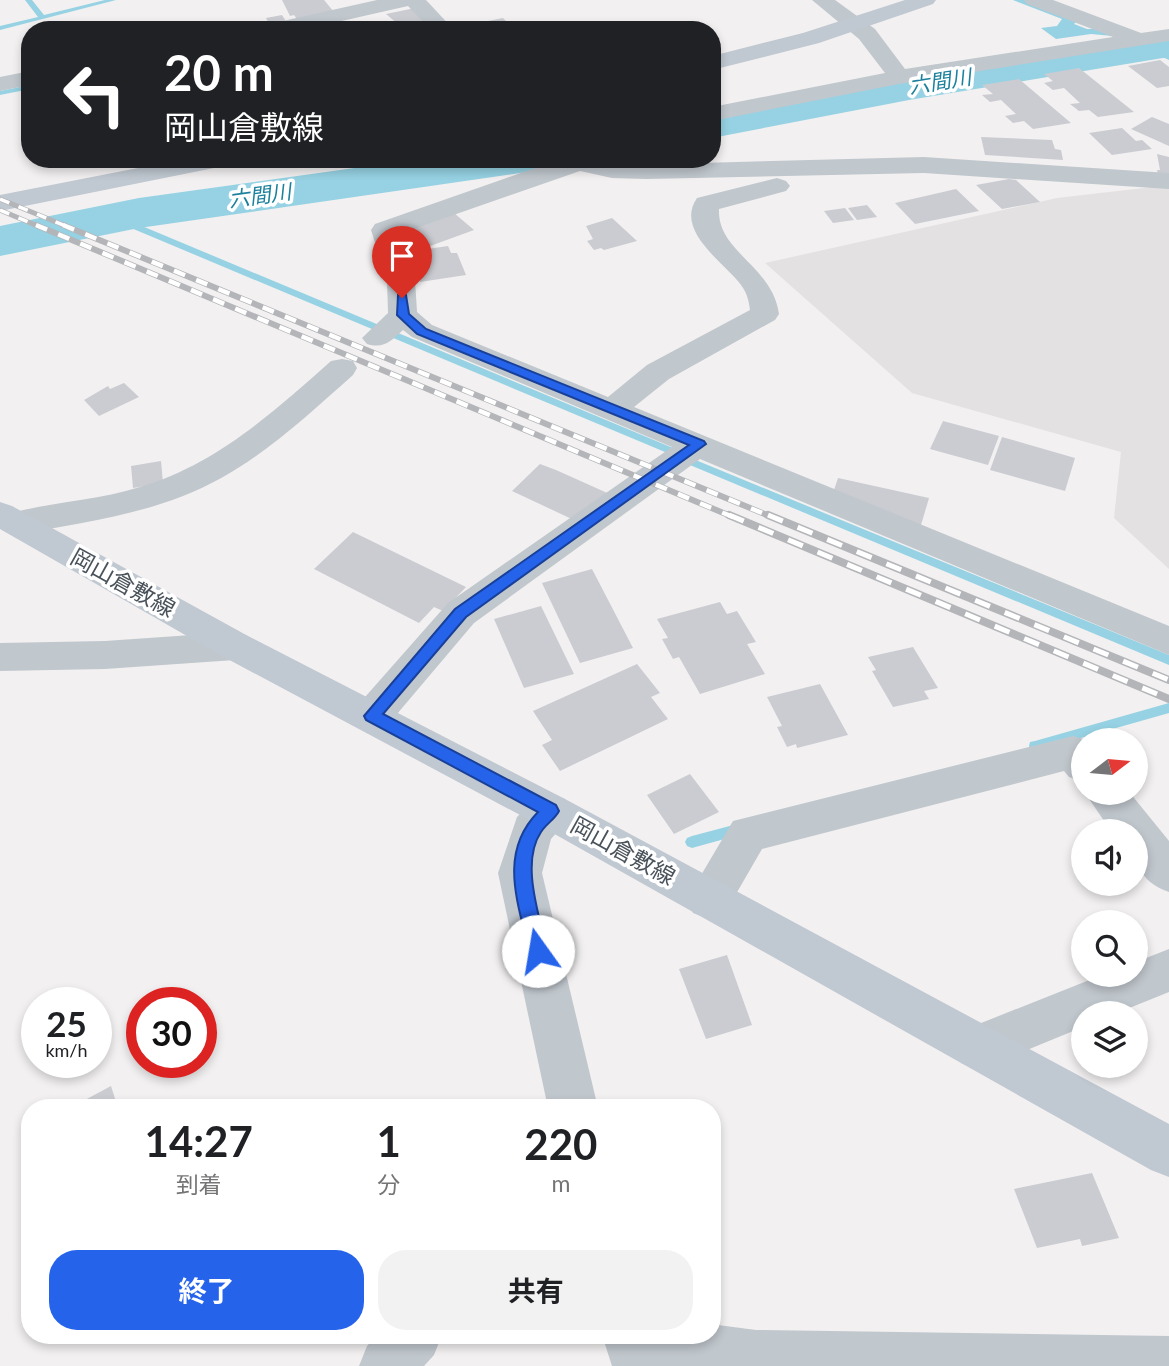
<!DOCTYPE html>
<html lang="ja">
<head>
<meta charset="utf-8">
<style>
  :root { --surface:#fff; --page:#f2f2f2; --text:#202124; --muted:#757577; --accent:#2563eb }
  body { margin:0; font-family:Lato,"Noto Sans JP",sans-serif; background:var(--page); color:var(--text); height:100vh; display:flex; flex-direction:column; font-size:26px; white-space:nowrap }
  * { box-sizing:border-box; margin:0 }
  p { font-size:23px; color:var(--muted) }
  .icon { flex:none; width:38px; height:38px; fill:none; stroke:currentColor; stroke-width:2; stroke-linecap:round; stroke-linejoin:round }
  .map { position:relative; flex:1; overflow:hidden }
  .panel { position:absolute; left:21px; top:1099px; width:700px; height:245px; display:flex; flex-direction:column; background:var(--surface); border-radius:28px; box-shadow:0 4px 10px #0003 }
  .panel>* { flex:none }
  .banner { position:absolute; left:21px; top:21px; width:700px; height:147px; border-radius:28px; box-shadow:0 4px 10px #0003; background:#202124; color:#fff; overflow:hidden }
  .needle { width:46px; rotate:74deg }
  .buttons { position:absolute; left:1071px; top:728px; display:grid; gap:14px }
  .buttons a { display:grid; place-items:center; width:77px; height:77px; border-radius:50%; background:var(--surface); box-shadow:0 4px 10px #0003; font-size:35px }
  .speed { position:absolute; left:21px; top:987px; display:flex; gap:14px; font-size:35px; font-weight:700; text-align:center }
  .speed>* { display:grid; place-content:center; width:91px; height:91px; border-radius:50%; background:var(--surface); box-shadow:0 4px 10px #0003; line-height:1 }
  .speed small { font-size:18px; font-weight:400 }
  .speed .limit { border:10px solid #d22; background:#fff; color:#111 }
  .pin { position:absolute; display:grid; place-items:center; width:60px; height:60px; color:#fff; margin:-72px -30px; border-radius:50% 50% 50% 0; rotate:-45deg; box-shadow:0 0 7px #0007 }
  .pin .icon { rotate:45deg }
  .me { position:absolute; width:77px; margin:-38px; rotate:347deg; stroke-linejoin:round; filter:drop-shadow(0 0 5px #0008) }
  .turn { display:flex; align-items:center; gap:24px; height:147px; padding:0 28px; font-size:32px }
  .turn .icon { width:91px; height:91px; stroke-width:2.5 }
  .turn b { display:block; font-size:49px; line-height:60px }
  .eta { display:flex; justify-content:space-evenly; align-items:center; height:119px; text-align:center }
  .eta b { font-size:42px; font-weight:700; line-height:49px }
  .primary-button { display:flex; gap:14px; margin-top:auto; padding:14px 28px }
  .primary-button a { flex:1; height:80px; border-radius:28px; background:var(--accent); color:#fff; font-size:28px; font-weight:700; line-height:80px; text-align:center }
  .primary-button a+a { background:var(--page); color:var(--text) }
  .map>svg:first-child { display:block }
</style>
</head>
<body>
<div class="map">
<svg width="1169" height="1366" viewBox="0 0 1169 1366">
  <rect width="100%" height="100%" fill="#f2f0f0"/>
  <path fill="#e3e1e1" d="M1161 186 1169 187V569L1114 518 1121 452 912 393 765 263 1057 198Z"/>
  <path fill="#96d2e3" d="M1013 0H1027L1078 20 1074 24 1087 29H1105L1113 36 1091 34 1056 39 1041 28 1057 26 1062 19Z"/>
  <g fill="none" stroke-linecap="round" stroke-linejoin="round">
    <g fill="#96d2e3" fill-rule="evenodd">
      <path d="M25 0H32L44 15 105 0H116L0 30V26L38 17Z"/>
      <path d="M1134 42H1138L1169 55V60L1134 44Z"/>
      <path d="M30 85V89L0 95V91Z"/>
      <path d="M112 216H118L673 448 698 461 1169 655V665L690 465 665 452 112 220Z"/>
      <path d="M1169 703V713L1035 751 1030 750 1029 746 1030 742 1035 741Z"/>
      <path d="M741 823 746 825 748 829 746 833 692 848 687 846 685 842 687 838 692 836Z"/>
    </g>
    <g fill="#96d2e3" fill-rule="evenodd">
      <path d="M1169 33V57L909 100 712 138V112L909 74Z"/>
      <path d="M419 159H544L537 169 521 173 139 228 0 256V226L139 198Z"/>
    </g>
  </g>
  <g fill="#cbccd2">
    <path d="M282 0H324L334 12 297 19 294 15 290 16Z"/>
    <path d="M415 8 431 24 405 30 386 14Z"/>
    <path d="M282 15 287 23 270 26 266 18Z"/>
    <path d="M503 18 513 28 473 30 468 25Z"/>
    <path d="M568 24 573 30H542V28Z"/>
    <path d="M1160 60 1169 67V86L1157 88 1128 66Z"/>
    <path d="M1079 68 1134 112 1098 117 1089 110 1079 111 1070 104 1080 103 1064 88 1053 90 1044 83 1053 81 1044 74Z"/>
    <path d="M1019 79 1071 123 1033 129 1024 121 1013 123 1005 116 1016 114 1001 100 990 102 982 95 993 94 982 85Z"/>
    <path d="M1152 117 1169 124V146L1131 129Z"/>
    <path d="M1122 128 1136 141 1142 140 1152 149 1112 155 1089 133Z"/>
    <path d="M981 137 1052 140 1055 149 1061 150 1063 160 985 155Z"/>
    <path d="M1157 154 1169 157V176L1158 175 1157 170H1160Z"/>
    <path d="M1009 179 1016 180 1040 202 1002 209 976 185Z"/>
    <path d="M956 189 979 211 915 224 895 203Z"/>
    <path d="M867 205 877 217 857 220 848 208Z"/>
    <path d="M845 208 854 220 833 223 824 211Z"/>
    <path d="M454 213 474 230 422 249 402 231Z"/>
    <path d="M612 218 637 241 604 250 601 248 594 250 587 241 593 239 586 226Z"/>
    <path d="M448 246 451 253H457L466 275 420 282 418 276H422L414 251Z"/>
    <path d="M124 383 139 397 99 416 84 400 108 386 110 389Z"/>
    <path d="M943 421 999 436 988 465 930 449Z"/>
    <path d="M1002 437 1075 458 1065 491 990 470Z"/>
    <path d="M161 461 163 483 133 488 131 466Z"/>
    <path d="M540 464 556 470 614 496 576 521 512 491Z"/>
    <path d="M838 478 929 498 921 525 832 496Z"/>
    <path d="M353 532 466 587 443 611 434 607 419 623 314 569Z"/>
    <path d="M592 569 633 648 580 663 542 583Z"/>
    <path d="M720 602 727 614 737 611 756 642 747 644 765 674 700 694 679 657 673 659 662 639 668 638 657 619Z"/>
    <path d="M541 606 574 674 524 688 494 619Z"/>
    <path d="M913 647 938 688 924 691 929 699 893 707 872 671 876 670 868 657Z"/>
    <path d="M637 664 660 693 651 697 668 719 560 771 542 745 552 740 533 711Z"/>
    <path d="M820 684 848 735 797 748 796 744 787 747 777 727 782 726 767 697Z"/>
    <path d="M690 774 719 812 674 834 647 795Z"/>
    <path d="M727 955 752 1025 706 1039 679 969Z"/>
    <path d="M111 1086 118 1108H70Z"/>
    <path d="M1092 1173 1119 1238 1082 1246 1080 1239 1037 1248 1014 1189Z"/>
  </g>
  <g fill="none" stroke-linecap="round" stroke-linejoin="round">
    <g fill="#c0c7cd" fill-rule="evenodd">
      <path d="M377 0H426L454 30H431L408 6 302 30H262L265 25Z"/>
      <path d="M812 0H835L875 29 905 69 1113 37 1027 4 1024 0H1053L1141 33 1169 29V41L899 84 712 121V107L885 73 859 39Z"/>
      <path d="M30 71V85L0 91V77Z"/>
      <path d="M924 157 1169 173V189L924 173 646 179 612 178 580 171 399 234 415 280 417 312 432 325 608 397 647 365 750 310C749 301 747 293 741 285 725 263 674 231 697 198L777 178 786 181 790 186 786 191 719 209C717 252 772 265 779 314L775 320 669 379 634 407 1169 626V655L700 459 474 623 386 727 372 732 358 727 352 716 358 705 448 603 672 447 412 337 403 330C391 341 384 349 367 344L362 338 388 313 387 280 371 230 375 224 561 159 663 164Z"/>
      <path d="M342 359 353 361 357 368 353 375C301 421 249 471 183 496 130 517 72 524 16 535L4 531 0 525 4 515C48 502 96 501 140 487 215 465 274 412 331 361Z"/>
      <path d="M235 632 248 636 254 646 248 656 235 660 105 669 0 671V643L105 641Z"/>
      <path d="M1073 736 1087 740H1083V782L1069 777 1064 771 762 849 725 913 709 919 693 913 687 899 733 821Z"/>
      <path d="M550 793 565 799 571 811 565 823 551 839 542 873 598 1108H548L498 873 517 817 535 799Z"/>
      <path d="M1085 793H1130L1169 841V892C1136 880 1136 862 1136 831H1111Z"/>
      <path d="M1169 949V992L1117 1013H1083V1027L978 1070 961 1063 954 1047 961 1031 1102 975H1136V962Z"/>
      <path d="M718 1325 756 1330 1169 1336V1366H612L602 1335H658L660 1343 682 1335H712V1327Z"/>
      <path d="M377 1335H442L434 1355 424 1366H359L367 1346Z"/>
    </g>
    <g fill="#c0c8d1" fill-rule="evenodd">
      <path d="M905 0H936L933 4 819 43 712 70V56L803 33Z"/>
      <path d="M184 159H236L233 164 224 166 0 211V195Z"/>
      <path d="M0 502 12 506 248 636 565 799 1169 1124V1177L1151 1170 535 823 222 656 0 529Z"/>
    </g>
    <defs>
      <g id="rail-far2">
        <path d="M0 199 68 227"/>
        <path d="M0 210 40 227"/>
      </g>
      <g id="rail-far1">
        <path d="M36 225 733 517"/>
        <path d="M63 225 772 517"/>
      </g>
      <g id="rail">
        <path d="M729 515 1169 699"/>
        <path d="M768 515 1169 680"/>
      </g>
    </defs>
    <use href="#rail-far2" stroke="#b3b5b9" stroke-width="5"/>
    <use href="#rail-far1" stroke="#b3b5b9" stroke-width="6"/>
    <use href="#rail" stroke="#b3b5b9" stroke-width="8"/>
    <use href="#rail-far2" stroke="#fff" stroke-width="3.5" stroke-dasharray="10" stroke-linecap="butt"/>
    <use href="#rail-far1" stroke="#fff" stroke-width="4.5" stroke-dasharray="12" stroke-linecap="butt"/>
    <use href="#rail" stroke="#fff" stroke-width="5" stroke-dasharray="16" stroke-linecap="butt"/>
  </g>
  <path fill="#2563eb" stroke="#184099" stroke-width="2" d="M398 295H406L409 314 426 329 704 441 706 444 466 617 383 714 556 805 559 811C555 819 546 824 541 832 520 863 540 917 547 951L545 957 538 960 531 957 529 951C518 902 498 853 538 812L366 720 364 716 455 609 689 445 417 334 397 315Z"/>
  <g text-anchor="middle" stroke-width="7" stroke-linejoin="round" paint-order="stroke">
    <g font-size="21" font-style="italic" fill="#1d809c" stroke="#fff">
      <text transform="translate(940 82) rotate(-9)" y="7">六間川</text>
      <text transform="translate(260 196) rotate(-8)" y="7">六間川</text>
    </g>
    <g font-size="23" fill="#4a535b" stroke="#fff">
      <text transform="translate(123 583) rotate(29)" y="8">岡山倉敷線</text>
      <text transform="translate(623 851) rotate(29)" y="8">岡山倉敷線</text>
    </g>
  </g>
</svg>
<div class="buttons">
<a><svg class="needle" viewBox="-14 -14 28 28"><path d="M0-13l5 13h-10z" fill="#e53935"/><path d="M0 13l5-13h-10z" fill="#757577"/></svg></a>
<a><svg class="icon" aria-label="sound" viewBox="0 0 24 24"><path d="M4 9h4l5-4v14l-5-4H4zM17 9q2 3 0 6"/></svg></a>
<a><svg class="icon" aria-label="search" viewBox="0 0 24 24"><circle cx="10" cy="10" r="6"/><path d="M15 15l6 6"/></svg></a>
<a><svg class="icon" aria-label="layers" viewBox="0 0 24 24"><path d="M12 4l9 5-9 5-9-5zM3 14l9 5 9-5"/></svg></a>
</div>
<div class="speed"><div>25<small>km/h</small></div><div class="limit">30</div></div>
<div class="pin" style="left:402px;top:298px;background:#d93025"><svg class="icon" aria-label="arrive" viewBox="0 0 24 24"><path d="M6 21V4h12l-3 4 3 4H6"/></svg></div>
<svg class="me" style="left:538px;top:951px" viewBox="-20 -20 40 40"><circle r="19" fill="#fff"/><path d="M0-13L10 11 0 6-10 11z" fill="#2563eb"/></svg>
<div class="banner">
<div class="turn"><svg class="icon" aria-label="left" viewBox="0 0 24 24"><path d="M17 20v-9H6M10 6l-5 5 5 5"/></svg><div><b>20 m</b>岡山倉敷線</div></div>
</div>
<section class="panel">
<div class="eta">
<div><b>14:27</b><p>到着</p></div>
<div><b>1</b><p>分</p></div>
<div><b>220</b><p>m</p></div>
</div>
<div class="primary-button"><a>終了</a><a>共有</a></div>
</section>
</div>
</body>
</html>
